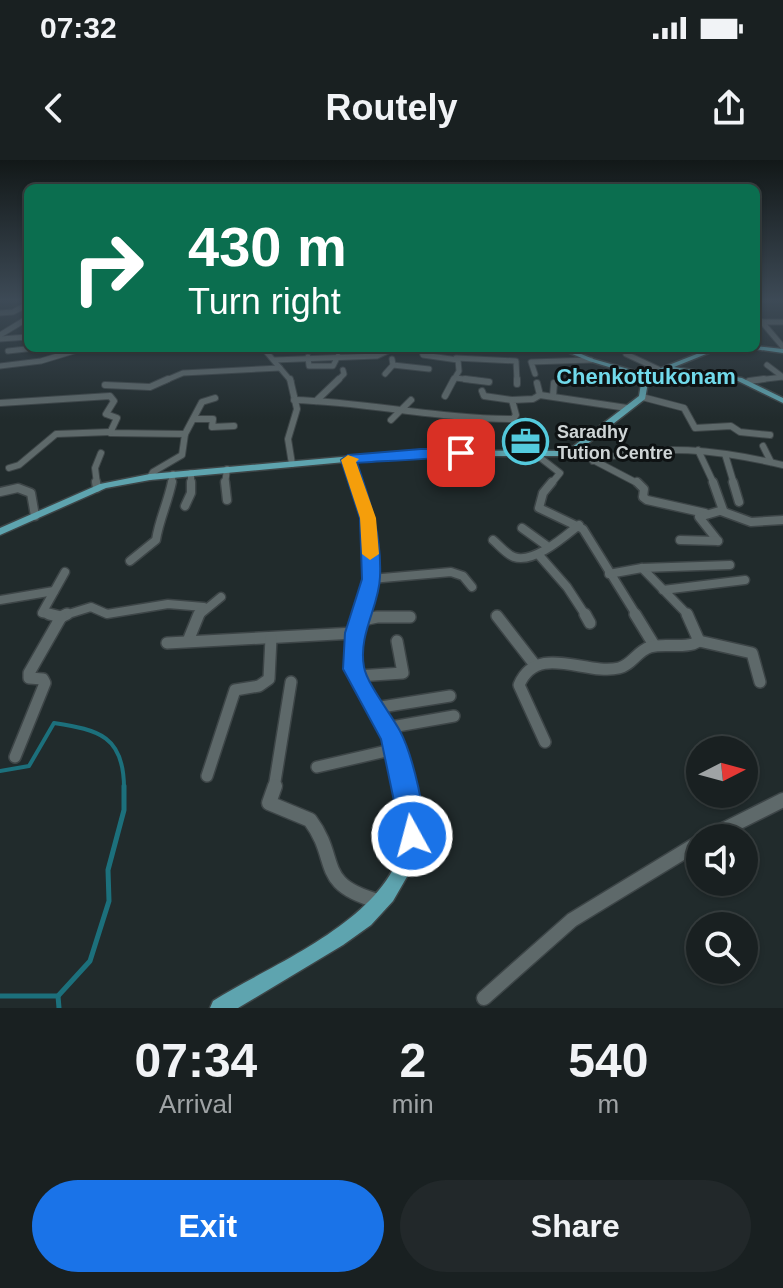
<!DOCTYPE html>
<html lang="en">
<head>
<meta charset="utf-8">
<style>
  :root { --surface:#192021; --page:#22282a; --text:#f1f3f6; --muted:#9fa3a5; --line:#373e3f; --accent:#1a73e8 }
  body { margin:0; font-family:Arial,sans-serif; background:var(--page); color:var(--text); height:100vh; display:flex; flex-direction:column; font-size:30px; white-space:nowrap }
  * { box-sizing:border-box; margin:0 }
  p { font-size:26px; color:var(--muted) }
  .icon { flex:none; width:44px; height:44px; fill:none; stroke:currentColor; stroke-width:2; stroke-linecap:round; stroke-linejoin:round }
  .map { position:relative; height:848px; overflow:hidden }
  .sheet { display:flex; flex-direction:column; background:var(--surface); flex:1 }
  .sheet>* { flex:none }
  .top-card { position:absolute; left:24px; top:24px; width:736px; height:168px; border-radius:12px; box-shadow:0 2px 6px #0004,0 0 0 2px var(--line); background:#0b6e4f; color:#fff; overflow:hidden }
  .needle { width:52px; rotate:84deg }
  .tools { position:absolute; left:686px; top:576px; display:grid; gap:16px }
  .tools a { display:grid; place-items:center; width:72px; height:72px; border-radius:50%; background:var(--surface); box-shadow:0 2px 6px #0004,0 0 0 2px var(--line); font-size:40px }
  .pin { position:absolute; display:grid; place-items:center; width:68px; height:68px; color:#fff; margin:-34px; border-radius:16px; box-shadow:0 4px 12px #0006 }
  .me { position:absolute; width:88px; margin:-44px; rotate:353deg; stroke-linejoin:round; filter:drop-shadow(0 0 6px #0008) }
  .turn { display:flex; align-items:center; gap:28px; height:168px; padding:0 32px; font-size:36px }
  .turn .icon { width:104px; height:104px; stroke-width:2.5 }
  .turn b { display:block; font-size:56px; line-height:68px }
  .eta { display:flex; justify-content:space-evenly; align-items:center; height:136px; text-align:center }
  .eta b { font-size:48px; font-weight:800; line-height:56px }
  .primary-button { display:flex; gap:16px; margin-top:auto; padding:16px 32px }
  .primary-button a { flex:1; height:92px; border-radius:48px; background:var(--accent); color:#fff; font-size:32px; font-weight:800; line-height:92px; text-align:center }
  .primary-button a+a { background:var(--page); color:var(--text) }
  .status { display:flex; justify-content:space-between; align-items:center; height:56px; padding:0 40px; background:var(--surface); direction:ltr }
  .status svg { height:22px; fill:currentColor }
  header { display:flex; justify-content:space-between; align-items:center; height:104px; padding:0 32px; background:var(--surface); font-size:36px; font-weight:800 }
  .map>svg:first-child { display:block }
</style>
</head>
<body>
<div class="status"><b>07:32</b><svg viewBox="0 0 49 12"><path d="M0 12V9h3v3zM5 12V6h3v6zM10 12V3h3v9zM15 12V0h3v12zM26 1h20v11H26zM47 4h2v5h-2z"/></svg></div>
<header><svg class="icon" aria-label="back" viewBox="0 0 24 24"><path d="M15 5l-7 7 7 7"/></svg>Routely<svg class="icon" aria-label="share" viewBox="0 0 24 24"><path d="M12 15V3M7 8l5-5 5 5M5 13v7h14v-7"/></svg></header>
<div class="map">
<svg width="783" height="848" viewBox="0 0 783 848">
  <rect width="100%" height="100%" fill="#212b2c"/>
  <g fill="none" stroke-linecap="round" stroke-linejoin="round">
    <path stroke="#1c707c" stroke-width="4" d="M0 611 29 606 54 563C99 570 124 576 124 628"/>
    <g stroke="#1c707c" stroke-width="5">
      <path d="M0 836H58L59 848"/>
      <path d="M58 836 90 801 109 741 108 710 124 650V626"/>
    </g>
    <defs>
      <g id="minor-far4">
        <path d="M0 153 13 152 28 144"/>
        <path d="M762 162 783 187"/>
        <path d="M763 162H783"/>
        <path d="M0 175 28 158"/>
        <path d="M0 179 28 177"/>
        <path d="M263 188 291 221"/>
        <path d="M421 189 423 195 458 200 459 211 453 221"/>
        <path d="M8 191 35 188"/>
        <path d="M626 194 658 209"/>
        <path d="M308 197 309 206H333L338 196"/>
        <path d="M456 198 516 201 517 221"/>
        <path d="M274 200 377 196 390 190 432 188"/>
        <path d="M393 205 429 209"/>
        <path d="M767 205 783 217"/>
        <path d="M0 206 41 201 84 188"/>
        <path d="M385 214 393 205 392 199"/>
        <path d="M535 214 531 202 591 200"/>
        <path d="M455 218 482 221"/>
        <path d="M164 221 183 213 280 208"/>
        <path d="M337 221 344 214 343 210"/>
        <path d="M749 221 783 217"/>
      </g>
      <g id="minor-far3">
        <path d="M290 219 297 249 288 279 292 304"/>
        <path d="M465 219 489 222"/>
        <path d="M517 219V224"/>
        <path d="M749 221 764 219"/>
        <path d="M537 223 540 235"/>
        <path d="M105 225 150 227 168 219"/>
        <path d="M482 231 484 236 512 240"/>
        <path d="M445 236 454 219"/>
        <path d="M553 236 554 223"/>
        <path d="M642 237 684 248 695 268 731 266 740 272 770 275"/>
        <path d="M294 240C368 242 439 259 513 259L516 255 512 240 533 239 540 235 627 248"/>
        <path d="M316 241 339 219"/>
        <path d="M0 243 110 236 114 241 106 254 117 258 110 273 185 274 182 295 153 312 150 317"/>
        <path d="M194 259H213L212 267 234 266"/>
        <path d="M391 260 411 240"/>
        <path d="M185 274 202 242 215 238"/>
        <path d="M763 286 771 302"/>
        <path d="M574 290 639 324"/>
        <path d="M698 290 714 324"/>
        <path d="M725 294 734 324"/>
        <path d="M538 296 560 313 551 324"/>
        <path d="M593 301C657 282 719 290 783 305"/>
        <path d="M9 308 19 305 56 274 110 272"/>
        <path d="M191 313V324"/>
        <path d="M97 324 95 308 101 293"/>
        <path d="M171 324 173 314"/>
        <path d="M225 324 227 309"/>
      </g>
      <g id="minor-far2">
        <path d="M96 322 97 328"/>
        <path d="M225 322 227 340"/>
        <path d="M552 322 543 333 539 348 583 369 637 456"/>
        <path d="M637 322 644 329 643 337 647 340 705 353"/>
        <path d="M713 322 723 350 699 357 718 381"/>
        <path d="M733 322 739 342"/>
        <path d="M0 332 18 328 31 333 35 356"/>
        <path d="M185 346 191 333V322"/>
        <path d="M721 351 751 362 783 360"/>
        <path d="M522 368 547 386"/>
        <path d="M493 380C499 385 506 394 514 397 534 404 565 376 579 365"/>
        <path d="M680 380 718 381"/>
        <path d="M538 394 567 427 586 456"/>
        <path d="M130 401 156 380C159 360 168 342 172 322"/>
        <path d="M642 408 689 456"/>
        <path d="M609 414 642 408 730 405"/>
        <path d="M371 419 451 412 463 416 472 427"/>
        <path d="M663 430 745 420"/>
        <path d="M0 440 54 431"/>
        <path d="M58 456 42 453 65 412"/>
        <path d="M62 456 91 447 107 454 168 444 204 447"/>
        <path d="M198 456 221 437"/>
      </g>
      <g id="minor-far1">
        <path d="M585 454 590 463"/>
        <path d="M635 454 654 485"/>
        <path d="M497 456 535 505"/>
        <path d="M61 457 67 454"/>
        <path d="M358 461 377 457H410"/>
        <path d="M188 481 199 454"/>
        <path d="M699 481 752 493 760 522"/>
        <path d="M167 483 355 473"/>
        <path d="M358 516 403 513 397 481"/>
        <path d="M375 548 450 536"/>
        <path d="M386 568 454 556"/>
        <path d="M545 582 519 525C537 482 586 516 619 508 632 505 637 491 650 487 664 483 679 488 693 484L699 481 687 454"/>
        <path d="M15 597 45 523 43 519 29 518V513L61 457 49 454"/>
        <path d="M317 607 395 589"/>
        <path d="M207 616 235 530 259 526 269 519 271 478"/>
        <path d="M274 628 291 522"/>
      </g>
      <g id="minor">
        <path d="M275 626 269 643 310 660C340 700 315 724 378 741"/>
        <path d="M707 678 783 640"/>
        <path d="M484 838 572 760 700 682"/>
      </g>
      <g id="major">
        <path d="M756 186 783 189V193L754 189 753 188H756Z"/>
        <path d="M558 188H567L593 199 646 214 712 188H721L674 207 742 218 783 238V243L738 221 667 210 649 217 645 239 577 292 566 296H421L353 302 371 358 377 402 375 429 359 483 360 506 367 526 396 572 414 629 419 654 420 677 412 708 393 741 371 765 343 785 238 848H210L213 841C275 802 395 757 404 675 407 650 398 622 391 598 388 588 385 578 380 569 369 548 351 529 347 504 343 477 358 453 364 427 373 385 358 342 345 302L150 320 106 328 0 375V368L100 324 150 314 421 290 562 291 571 288 639 236 642 217 589 201Z"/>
      </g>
    </defs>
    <use href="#minor-far4" stroke="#3d4547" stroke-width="7"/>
    <use href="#minor-far3" stroke="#3d4547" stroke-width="8"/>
    <use href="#minor-far2" stroke="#3d4547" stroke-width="11"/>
    <use href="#minor-far1" stroke="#3d4547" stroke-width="14"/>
    <use href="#minor" stroke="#3d4547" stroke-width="17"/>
    <use href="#major" stroke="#3d4547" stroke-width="3"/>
    <use href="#minor-far4" stroke="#5e696a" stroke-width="5"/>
    <use href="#minor-far3" stroke="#5e696a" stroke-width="6"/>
    <use href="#minor-far2" stroke="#5e696a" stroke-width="8"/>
    <use href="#minor-far1" stroke="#5e696a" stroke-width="11"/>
    <use href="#minor" stroke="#5e696a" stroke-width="14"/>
    <use href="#major" fill="#5ea4af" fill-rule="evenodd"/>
  </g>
  <linearGradient id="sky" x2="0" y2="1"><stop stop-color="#121818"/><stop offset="0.54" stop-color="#3d4a56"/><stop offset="1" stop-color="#3d4a56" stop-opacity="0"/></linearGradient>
  <rect width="783" height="259" fill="url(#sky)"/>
  <path fill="#1a73e8" stroke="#114b97" stroke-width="2" d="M421 289H461L468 293C460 299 375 301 357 303 370 341 382 376 380 417 379 447 358 474 364 507 367 524 391 554 400 571 411 592 431 663 421 684L412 687 403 684 381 579 343 509 345 473 362 419 360 358 341 300 348 295Z"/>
  <path fill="#f59e0b" d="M348 295 359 299 356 302 376 358 379 394 370 400 362 394 360 358 341 300Z"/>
  <defs>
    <symbol id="office-ring" viewBox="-11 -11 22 22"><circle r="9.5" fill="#0e1213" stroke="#54cadd" stroke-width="1.5"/><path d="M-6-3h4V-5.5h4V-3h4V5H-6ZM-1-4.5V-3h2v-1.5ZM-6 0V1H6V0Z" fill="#54cadd"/></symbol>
  </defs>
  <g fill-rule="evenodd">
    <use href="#office-ring" x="500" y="256" width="51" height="51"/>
  </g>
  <g text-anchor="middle" stroke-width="6" stroke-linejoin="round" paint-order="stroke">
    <g font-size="18" font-weight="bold" fill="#ced4d5" stroke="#0e1213" text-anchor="start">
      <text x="557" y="278">Saradhy<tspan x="557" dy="21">Tution Centre</tspan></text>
    </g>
    <g font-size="22" font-weight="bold" fill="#71daeb" stroke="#0e1213">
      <text x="646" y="224">Chenkottukonam</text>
    </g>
  </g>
</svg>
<div class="tools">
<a><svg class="needle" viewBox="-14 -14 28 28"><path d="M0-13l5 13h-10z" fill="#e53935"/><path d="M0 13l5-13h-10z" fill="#9fa3a5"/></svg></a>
<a><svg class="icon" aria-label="sound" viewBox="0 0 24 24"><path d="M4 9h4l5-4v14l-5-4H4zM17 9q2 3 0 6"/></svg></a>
<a><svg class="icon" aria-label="search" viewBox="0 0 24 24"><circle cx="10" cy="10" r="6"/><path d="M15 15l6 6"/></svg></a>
</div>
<div class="pin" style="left:461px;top:293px;background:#d93025"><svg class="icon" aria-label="arrive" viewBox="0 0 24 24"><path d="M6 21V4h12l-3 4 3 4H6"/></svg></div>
<svg class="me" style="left:412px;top:676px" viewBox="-20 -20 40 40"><circle r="17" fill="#1a73e8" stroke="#fff" stroke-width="3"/><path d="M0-11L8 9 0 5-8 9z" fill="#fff"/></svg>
<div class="top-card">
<div class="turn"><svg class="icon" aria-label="right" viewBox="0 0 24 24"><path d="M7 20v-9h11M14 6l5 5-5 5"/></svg><div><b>430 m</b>Turn right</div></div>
</div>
</div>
<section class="sheet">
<div class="eta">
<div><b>07:34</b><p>Arrival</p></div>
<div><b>2</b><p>min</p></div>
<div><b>540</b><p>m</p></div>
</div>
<div class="primary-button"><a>Exit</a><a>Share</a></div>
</section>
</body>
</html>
